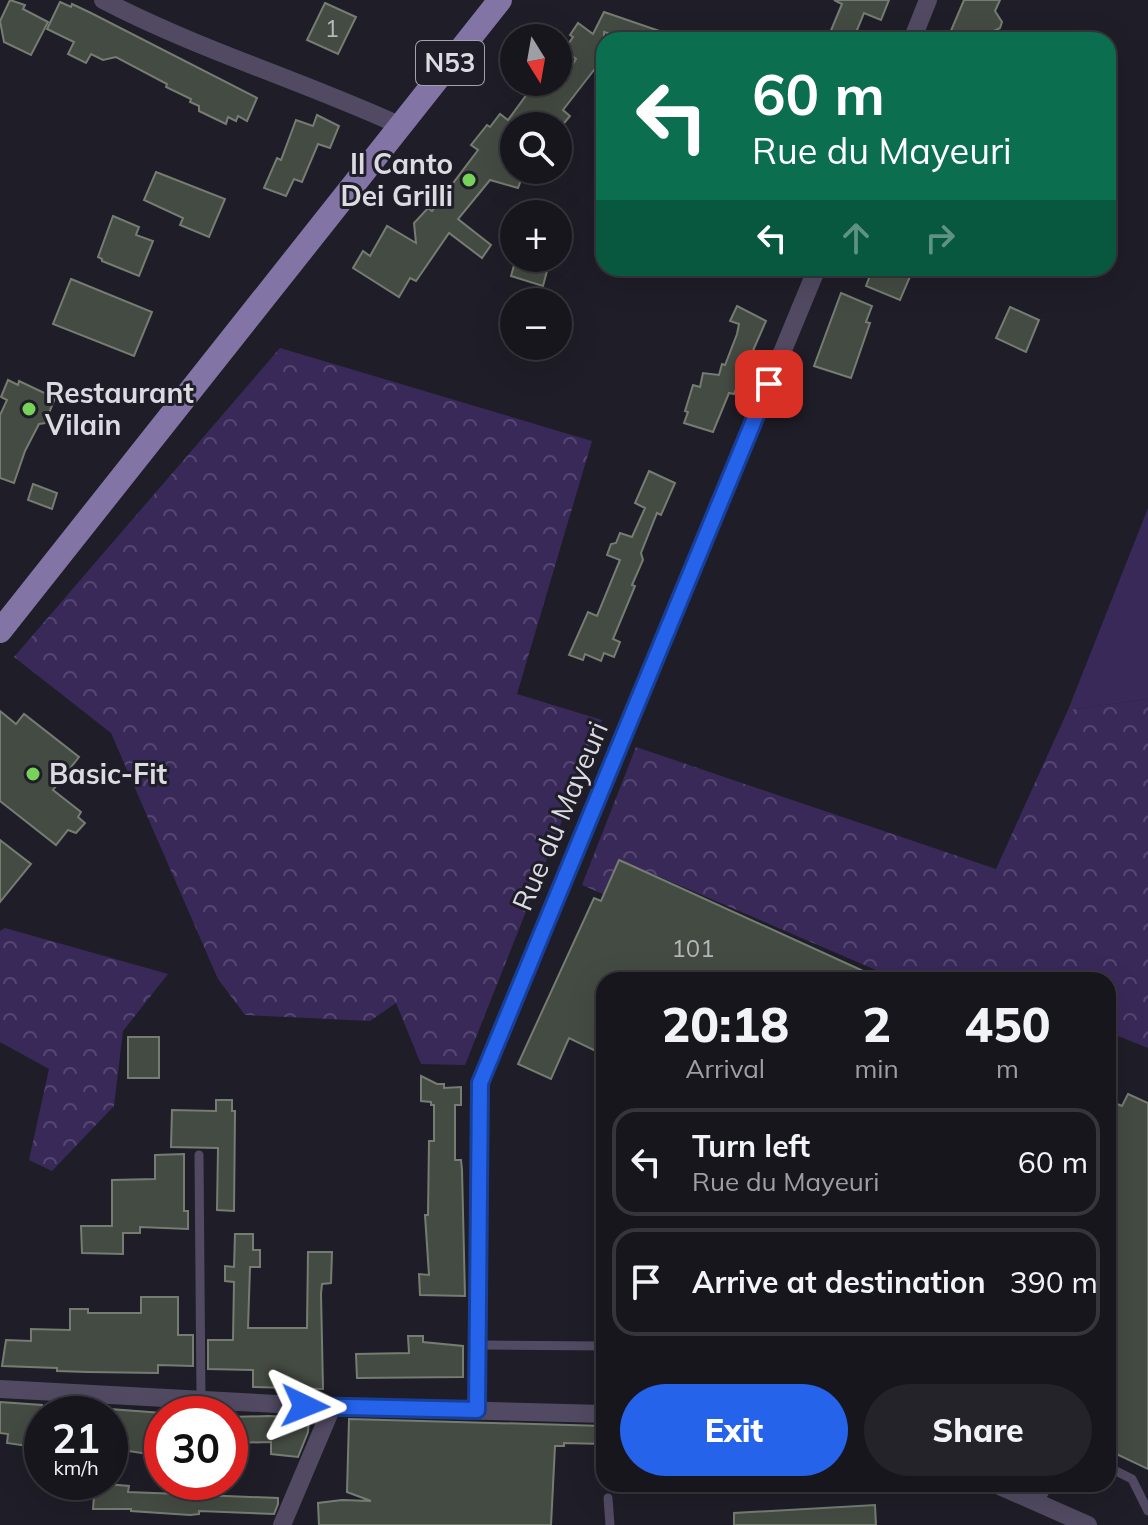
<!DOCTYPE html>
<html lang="en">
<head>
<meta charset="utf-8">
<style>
  :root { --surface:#17161d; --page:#24232a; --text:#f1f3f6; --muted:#9e9fa4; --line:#36353b; --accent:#2563eb }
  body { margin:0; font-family:Mulish,sans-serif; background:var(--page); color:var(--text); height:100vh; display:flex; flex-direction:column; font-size:30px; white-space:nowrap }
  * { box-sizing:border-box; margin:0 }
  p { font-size:26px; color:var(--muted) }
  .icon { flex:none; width:44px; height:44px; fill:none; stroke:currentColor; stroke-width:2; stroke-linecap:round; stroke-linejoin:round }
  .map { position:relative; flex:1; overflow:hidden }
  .sheet { position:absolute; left:596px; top:972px; width:520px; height:520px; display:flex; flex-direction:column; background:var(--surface); border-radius:24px; box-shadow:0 8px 32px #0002,0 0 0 2px var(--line) }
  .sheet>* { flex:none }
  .banner { position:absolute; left:596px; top:32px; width:520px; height:244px; border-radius:24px; box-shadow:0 8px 32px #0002,0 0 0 2px var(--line); background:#0b6e4f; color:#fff; overflow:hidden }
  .needle { width:52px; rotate:169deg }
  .fabs { position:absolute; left:500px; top:24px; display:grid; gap:16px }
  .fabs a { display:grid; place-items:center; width:72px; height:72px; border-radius:50%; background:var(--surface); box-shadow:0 8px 32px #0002,0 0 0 2px var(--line); font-size:40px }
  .speed { position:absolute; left:24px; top:1396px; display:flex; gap:16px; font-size:40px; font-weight:700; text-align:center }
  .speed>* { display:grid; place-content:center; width:104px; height:104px; border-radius:50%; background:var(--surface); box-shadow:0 8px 32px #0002,0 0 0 2px var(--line); line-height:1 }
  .speed small { font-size:20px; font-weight:400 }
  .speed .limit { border:12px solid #d22; background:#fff; color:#111 }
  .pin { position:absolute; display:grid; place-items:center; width:68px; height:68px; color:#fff; margin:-34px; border-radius:16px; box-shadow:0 4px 12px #0006 }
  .me { position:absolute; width:88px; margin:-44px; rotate:92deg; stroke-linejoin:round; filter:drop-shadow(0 0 6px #0008) }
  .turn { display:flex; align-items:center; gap:28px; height:168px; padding:0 24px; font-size:36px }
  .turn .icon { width:104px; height:104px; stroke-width:2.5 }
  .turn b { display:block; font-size:56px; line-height:68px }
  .lanes { display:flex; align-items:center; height:76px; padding:0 24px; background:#0003; justify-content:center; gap:40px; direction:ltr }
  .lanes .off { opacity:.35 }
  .eta { display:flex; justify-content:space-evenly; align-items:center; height:136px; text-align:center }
  .eta b { font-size:48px; font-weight:800; line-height:56px }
  .primary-button { display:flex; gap:16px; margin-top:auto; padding:16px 24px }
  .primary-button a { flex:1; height:92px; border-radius:48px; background:var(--accent); color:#fff; font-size:32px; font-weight:800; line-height:92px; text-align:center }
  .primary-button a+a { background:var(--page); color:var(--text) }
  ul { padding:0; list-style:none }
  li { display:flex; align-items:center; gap:24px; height:108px; margin:0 16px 12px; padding:0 8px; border:4px solid var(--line); border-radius:24px }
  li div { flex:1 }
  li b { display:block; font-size:30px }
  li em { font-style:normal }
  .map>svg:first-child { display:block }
</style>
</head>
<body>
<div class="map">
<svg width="1148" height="1525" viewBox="0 0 1148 1525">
  <defs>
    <pattern id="forest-crowns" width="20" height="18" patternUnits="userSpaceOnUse" patternTransform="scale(2)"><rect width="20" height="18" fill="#392959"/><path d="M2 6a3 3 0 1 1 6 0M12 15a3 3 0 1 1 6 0" fill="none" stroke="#554771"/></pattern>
  </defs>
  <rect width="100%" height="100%" fill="#1f1d27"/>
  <path fill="#392959" d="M1148 508V699L1068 710Z"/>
  <g fill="url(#forest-crowns)">
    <path d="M280 348 592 441 517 694 602 720 465 1065 421 1064 396 1003 370 1021 245 1015 218 979 111 733 14 657Z"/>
    <path d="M1148 699V1048L1108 1032V980H899L653 874 635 908 582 885 636 747 996 869 1068 710Z"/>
    <path d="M5 928 168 974 123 1031 114 1106 52 1171 29 1160 49 1069 0 1042V931Z"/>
  </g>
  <g fill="#444b42" stroke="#757d73" stroke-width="2">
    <path d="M10 0 25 5 23 9 48 22 31 55 4 42 0 21Z"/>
    <path d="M834 0H889L881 20 864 13 853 40H827L842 4Z"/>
    <path d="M964 0H1000L995 11 1002 22 1000 28 990 33 988 40H947Z"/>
    <path d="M60 2 71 7 72 4 91 13 257 98 247 121 238 116 236 121 228 117 226 124 199 111V106L190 102 191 99 166 87 167 84 116 57 103 60 91 54 86 63 68 54 74 42 47 29Z"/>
    <path d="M325 3 356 17 338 54 307 40Z"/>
    <path d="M604 12 677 37V40H627L604 32V57L563 110 570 116 560 128 553 123 551 126H514V150L506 160 514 165V170L524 172 518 188 490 180 458 219 491 245 482 258 449 233 416 281 410 278 399 297 353 268 363 251 370 256 387 226 416 243 414 223 428 208 432 211 478 150 471 145 487 125 490 127 500 114 508 120 533 86 535 88 540 82 560 83 576 59 564 50 573 37 570 35 578 23 593 34Z"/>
    <path d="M317 115 339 126 330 148 318 144 302 182 294 179 286 196 264 188 277 158 281 160 296 120 313 126Z"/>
    <path d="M156 172 225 199 209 237 180 225 183 218 144 200Z"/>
    <path d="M113 216 139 227 136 235 153 241 139 276 102 261V259L98 257Z"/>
    <path d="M515 262 547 271 543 286 511 276Z"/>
    <path d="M873 268H901L912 272 900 300 866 286Z"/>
    <path d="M71 279 152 312 134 356 53 324Z"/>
    <path d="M841 293 872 306 866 322 870 323 851 378 814 366Z"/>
    <path d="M737 306 766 321 734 394 729 393 713 432 684 423 688 412 685 411 693 385 700 387 703 373 719 375 722 364 725 365 737 334 739 324 730 321Z"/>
    <path d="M1010 307 1039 320 1026 352 996 338Z"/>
    <path d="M8 380 18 385 19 381 55 398 45 423 39 424 25 451 14 483 0 478V415L7 400 1 397Z"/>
    <path d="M649 471 675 483 661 515 657 513 641 553 643 560 632 585 635 586 613 639 620 642 614 657 604 653 601 661 585 654 583 660 569 655 588 612 597 616 620 560 607 555 611 544 616 543 620 533 632 537 645 508 635 503Z"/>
    <path d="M33 484 57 493 52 509 28 500Z"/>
    <path d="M0 711 16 724 24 714 79 757 53 790 81 812 78 817 85 823 76 833 68 830 56 845 0 801Z"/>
    <path d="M0 840 31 864 0 902Z"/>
    <path d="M619 860 628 864 883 980H604V1055L569 1038 551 1079 518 1064 594 898 601 901Z"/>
    <rect x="128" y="1037" width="31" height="41"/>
    <path d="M421 1076 437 1084H444V1088L461 1087V1105H455V1160H461L462 1170 465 1296 420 1295 419 1274 429 1275 425 1215H428L429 1141H434V1105H431V1102L421 1101Z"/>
    <path d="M1128 1094 1148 1103V1469L1108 1450V1100L1122 1106Z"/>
    <path d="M216 1100H232V1111H235L234 1211 217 1210 218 1148 171 1147 172 1110 216 1111Z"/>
    <path d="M184 1154V1211H188V1229L140 1227V1233H123V1254L82 1253 81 1226H112V1180L155 1179V1155Z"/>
    <path d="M235 1234H253V1250H260V1267H250L248 1328H307L308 1252H332L331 1283 322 1284 321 1294 323 1389 253 1387V1370L208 1369V1340H233L234 1282 225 1281V1266L234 1267Z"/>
    <path d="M141 1297H178V1335H193V1366L158 1365V1373L88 1372 57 1371V1368L2 1366 6 1340 31 1341V1329L70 1330V1309H88V1313H141Z"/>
    <path d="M408 1336H423V1342L463 1346V1377L357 1378 356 1354 409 1353Z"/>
    <path d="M0 1402 42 1405V1448L7 1443 8 1434 0 1433Z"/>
    <path d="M110 1409 162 1413V1456L128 1451 129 1442 110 1440Z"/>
    <path d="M269 1416 309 1418 308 1432 298 1457 271 1454V1442L230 1443V1417Z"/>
    <path d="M349 1419 604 1426V1444L564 1443V1446H555L551 1525H319L318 1503 342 1500 371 1501 347 1492Z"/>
    <path d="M95 1483 129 1486 128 1492 180 1494 181 1486 202 1488V1495L278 1498V1504L274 1514 199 1511V1514L190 1515 131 1511V1509H93Z"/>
    <path d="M875 1505 876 1525H734V1513Z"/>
  </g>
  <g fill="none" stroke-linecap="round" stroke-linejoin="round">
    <g stroke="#514a62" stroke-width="9">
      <path d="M199 1155 201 1400"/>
      <path d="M480 1345 604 1346"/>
      <path d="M1108 1467 1132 1479 1148 1511"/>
      <path d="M608 1498 610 1525"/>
      <path d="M1038 1502 1050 1484"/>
    </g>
    <g stroke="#514a62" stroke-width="18">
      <path d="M103 0C199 50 303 81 401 126"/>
      <path d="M912 40 928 0"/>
      <path d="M0 1389 332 1407 604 1414"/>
      <path d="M477 1410 480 1083 817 268"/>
      <path d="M995 1484 1088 1525"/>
      <path d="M282 1525 332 1407"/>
    </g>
    <path stroke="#8374a6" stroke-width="24" d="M0 631 500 0"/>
  </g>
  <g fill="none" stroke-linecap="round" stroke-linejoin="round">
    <defs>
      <path id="route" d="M305 1406 477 1410 480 1083 769 384"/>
    </defs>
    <use href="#route" stroke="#184099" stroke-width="20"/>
    <use href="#route" stroke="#2563eb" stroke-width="14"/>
  </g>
  <g fill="#77d259" stroke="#1f1d27" stroke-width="3">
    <circle cx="469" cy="180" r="8"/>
    <circle cx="29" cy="409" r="8"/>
    <circle cx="33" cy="774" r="8"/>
  </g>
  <g text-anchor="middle" stroke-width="6" stroke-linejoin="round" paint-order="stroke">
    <g font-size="24" fill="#b6b7b9">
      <text x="332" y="37">1</text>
      <text x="693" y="957">101</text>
    </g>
    <rect fill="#1f1d27" stroke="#a3a2a9" stroke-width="2" x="416" y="41" width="68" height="44" rx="6"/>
    <g font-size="26" font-weight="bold" fill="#dcdbe1">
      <text x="450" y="72">N53</text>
    </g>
    <g font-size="28" font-weight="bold" fill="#dcdbe1" stroke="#1f1d27" text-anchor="start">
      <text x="453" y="174" text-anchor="end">Il Canto<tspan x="453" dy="32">Dei Grilli</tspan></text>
      <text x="45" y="403">Restaurant<tspan x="45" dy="32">Vilain</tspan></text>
      <text x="49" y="784">Basic-Fit</text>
    </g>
    <g font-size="28" fill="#dcdbe1" stroke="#1f1d27">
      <text transform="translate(560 816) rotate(-67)" y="10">Rue du Mayeuri</text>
    </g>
  </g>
</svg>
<div class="fabs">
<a><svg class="needle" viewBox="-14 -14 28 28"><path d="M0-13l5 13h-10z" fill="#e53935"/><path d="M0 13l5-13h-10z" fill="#9e9fa4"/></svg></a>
<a><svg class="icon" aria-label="search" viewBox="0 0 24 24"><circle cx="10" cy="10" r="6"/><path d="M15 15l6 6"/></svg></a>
<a>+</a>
<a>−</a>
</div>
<div class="speed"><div>21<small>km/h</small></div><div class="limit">30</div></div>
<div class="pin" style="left:769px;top:384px;background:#d93025"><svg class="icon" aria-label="arrive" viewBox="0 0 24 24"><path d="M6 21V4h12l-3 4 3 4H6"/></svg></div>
<svg class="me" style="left:305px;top:1406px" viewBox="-20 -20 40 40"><path d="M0-17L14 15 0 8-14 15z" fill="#2563eb" stroke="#fff" stroke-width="4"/></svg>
<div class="banner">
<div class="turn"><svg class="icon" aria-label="left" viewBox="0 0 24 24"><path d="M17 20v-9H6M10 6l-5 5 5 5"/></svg><div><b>60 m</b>Rue du Mayeuri</div></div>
<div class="lanes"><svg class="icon" aria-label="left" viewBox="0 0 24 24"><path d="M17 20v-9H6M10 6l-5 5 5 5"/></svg><svg class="icon off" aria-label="ahead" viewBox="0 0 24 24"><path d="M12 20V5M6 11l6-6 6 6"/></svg><svg class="icon off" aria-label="right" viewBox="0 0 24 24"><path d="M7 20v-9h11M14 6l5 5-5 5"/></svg></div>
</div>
<section class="sheet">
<div class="eta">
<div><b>20:18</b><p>Arrival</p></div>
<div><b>2</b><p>min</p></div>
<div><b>450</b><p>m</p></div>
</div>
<ul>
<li><svg class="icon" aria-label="left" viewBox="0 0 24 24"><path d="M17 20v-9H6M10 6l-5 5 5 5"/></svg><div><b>Turn left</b><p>Rue du Mayeuri</p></div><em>60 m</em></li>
<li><svg class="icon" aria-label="arrive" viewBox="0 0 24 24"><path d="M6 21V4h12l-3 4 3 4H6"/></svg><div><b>Arrive at destination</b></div><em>390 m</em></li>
</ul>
<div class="primary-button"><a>Exit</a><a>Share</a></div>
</section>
</div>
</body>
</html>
